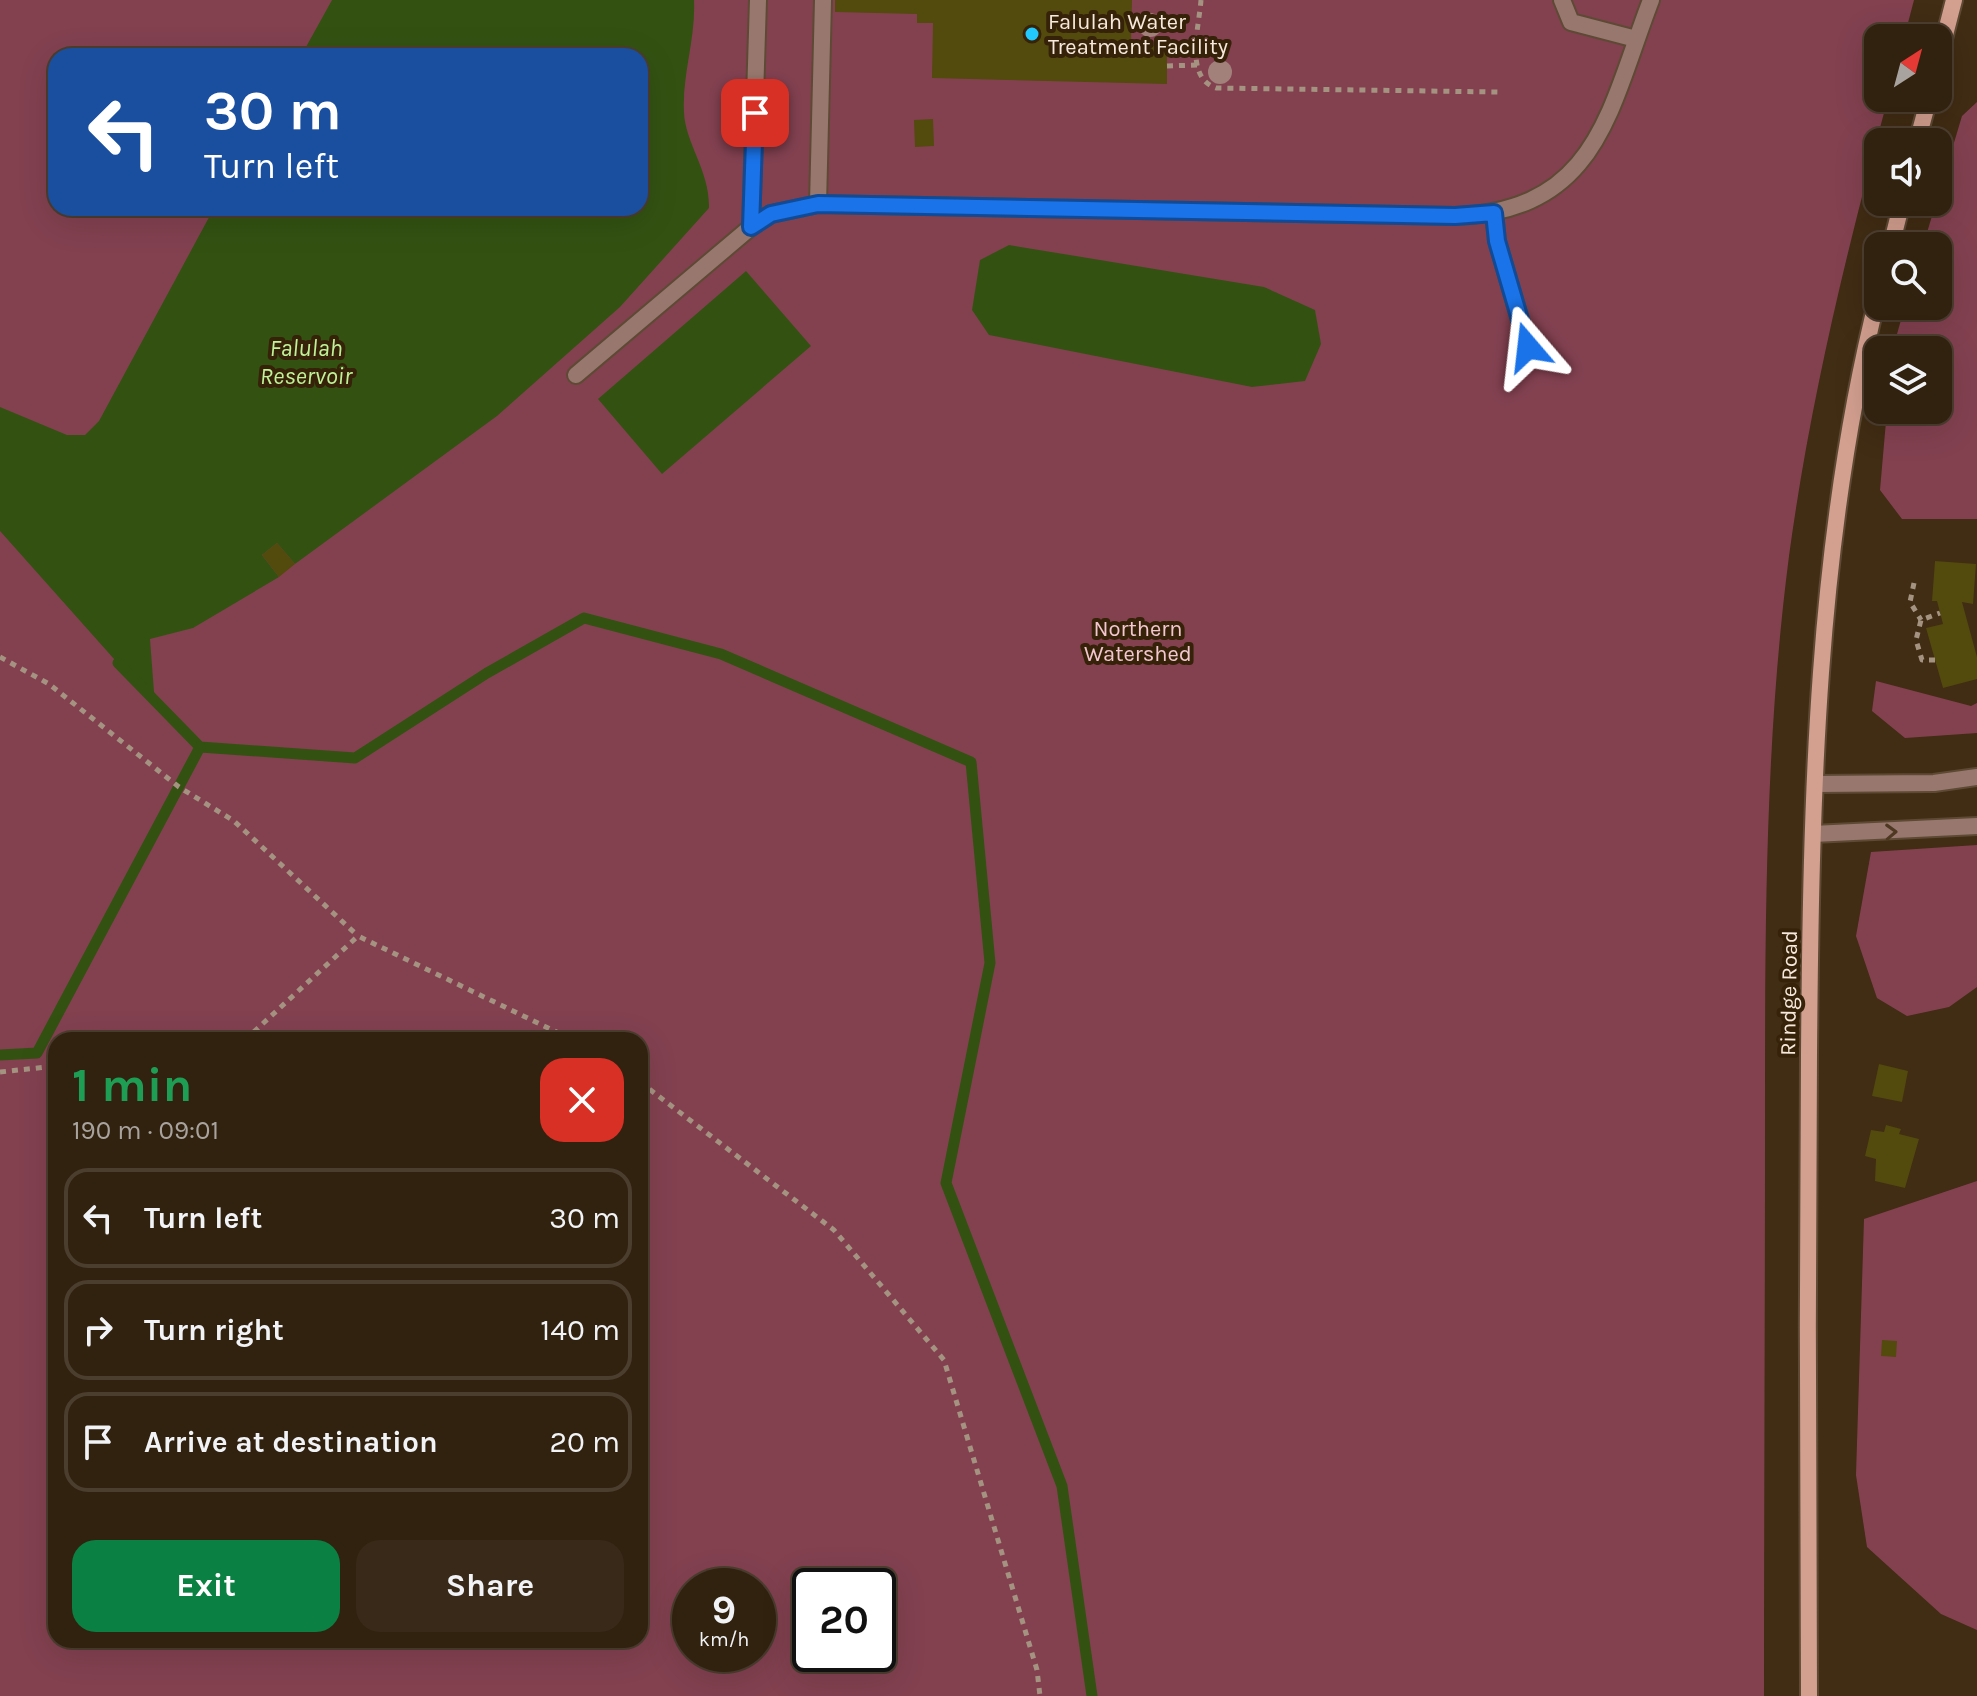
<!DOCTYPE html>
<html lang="en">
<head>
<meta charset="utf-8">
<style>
  :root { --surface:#31210f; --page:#392918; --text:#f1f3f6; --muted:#a8a39e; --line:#4c3e2f; --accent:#0b8043 }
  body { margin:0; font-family:Karla,sans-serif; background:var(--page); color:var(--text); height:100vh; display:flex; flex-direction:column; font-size:30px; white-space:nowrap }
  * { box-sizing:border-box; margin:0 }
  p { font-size:26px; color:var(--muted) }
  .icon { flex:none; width:44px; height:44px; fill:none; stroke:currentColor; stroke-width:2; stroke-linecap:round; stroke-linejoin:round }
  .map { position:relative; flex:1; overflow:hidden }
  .drawer { position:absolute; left:48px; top:1032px; width:600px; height:616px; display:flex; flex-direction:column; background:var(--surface); border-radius:24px; box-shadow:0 8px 32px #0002,0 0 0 2px var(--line) }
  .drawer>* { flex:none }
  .top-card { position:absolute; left:48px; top:48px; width:600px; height:168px; border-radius:24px; box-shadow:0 8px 32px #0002,0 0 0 2px var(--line); background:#1a4fa0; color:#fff; overflow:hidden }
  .needle { width:52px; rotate:36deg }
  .buttons { position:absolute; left:1864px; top:24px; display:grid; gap:16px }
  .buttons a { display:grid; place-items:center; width:88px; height:88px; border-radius:16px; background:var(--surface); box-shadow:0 8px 32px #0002,0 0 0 2px var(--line); font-size:40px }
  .speed { position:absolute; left:672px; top:1568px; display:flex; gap:16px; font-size:40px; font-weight:700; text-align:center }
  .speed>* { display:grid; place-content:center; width:104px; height:104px; border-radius:50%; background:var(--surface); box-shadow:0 8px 32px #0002,0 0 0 2px var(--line); line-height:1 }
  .speed small { font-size:20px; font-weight:400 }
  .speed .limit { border:4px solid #111; border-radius:12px; background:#fff; color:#111 }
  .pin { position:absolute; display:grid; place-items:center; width:68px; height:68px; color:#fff; margin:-34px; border-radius:16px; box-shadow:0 4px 12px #0006 }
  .me { position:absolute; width:88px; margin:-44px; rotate:343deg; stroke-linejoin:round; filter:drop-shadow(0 0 6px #0008) }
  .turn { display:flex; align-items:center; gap:28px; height:168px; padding:0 24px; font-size:36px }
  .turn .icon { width:104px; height:104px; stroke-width:2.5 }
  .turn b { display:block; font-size:56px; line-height:68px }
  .round { display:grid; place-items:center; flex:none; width:84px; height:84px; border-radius:24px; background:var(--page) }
  .headline { display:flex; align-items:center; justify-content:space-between; height:136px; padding:0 24px }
  h1 { font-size:48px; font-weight:700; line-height:60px; color:#1e9e55 }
  .cta { display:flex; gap:16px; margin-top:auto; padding:16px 24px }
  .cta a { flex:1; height:92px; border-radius:24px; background:var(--accent); color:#fff; font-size:32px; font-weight:700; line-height:92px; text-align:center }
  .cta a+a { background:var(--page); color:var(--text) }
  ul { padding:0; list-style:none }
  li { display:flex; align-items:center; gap:24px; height:100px; margin:0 16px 12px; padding:0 8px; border:4px solid var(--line); border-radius:24px }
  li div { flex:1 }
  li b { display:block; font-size:30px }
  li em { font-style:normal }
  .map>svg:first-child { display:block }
</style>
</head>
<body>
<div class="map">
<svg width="1977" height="1696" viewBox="0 0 1977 1696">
  <rect width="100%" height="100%" fill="#412c14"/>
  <g fill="#834150" fill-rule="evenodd">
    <path d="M0 0H1914L1904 38H1878V98H1888C1847 249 1810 401 1789 556 1765 741 1765 927 1765 1114 1765 1308 1764 1502 1764 1696H0ZM56 56H640V208H56ZM56 1040H640V1640H56ZM690 1586H758V1654H690ZM810 1586H878V1654H810Z"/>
    <path d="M1977 102V519H1902L1880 490 1887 410H1938V350L1893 348 1905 306H1938V246H1923L1962 116Z"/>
    <path d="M1876 681 1971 706 1977 703V733L1905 738 1872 711Z"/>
    <path d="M1977 845V987L1949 1007 1907 1016 1877 998 1856 936 1871 852Z"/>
    <path d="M1977 1181V1630L1941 1614 1867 1547 1856 1475 1864 1219Z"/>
  </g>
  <g fill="#335212">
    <path d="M332 0H694C696 38 682 75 684 112 685 143 710 171 709 208L620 307 497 416 295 564 277 543 262 555 279 577 193 628 150 639 155 705 0 531V407L67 435H85L99 421 214 208H640V56H301Z"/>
    <path d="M1009 245 1264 287 1315 310 1321 344 1305 381 1252 387 989 335 972 310 980 260Z"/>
    <path d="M746 271 811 346 662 474 598 399Z"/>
  </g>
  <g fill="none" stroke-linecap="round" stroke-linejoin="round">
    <g stroke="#335212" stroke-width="11">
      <path d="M118 663 200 747 355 758 487 673 584 618 721 654 971 762 990 963 946 1183 1062 1486 1092 1696"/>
      <path d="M0 1055 37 1053 200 747"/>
    </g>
  </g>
  <g fill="#534a0d">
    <path d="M835 0H1132L1131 45H1167V84L932 78 933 23H917V14L835 12Z"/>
    <path d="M933 119 934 146 915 147 914 120Z"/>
    <path d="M277 543 295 564 279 577 262 555Z"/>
    <path d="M1935 561 1976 564 1973 604 1962 602 1977 657V679L1943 688 1926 628 1943 624 1937 601H1932Z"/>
    <path d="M1879 1064 1908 1071 1902 1102 1872 1096Z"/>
    <path d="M1886 1125 1901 1129 1899 1134 1919 1139 1905 1188 1875 1181 1876 1159 1865 1156 1871 1130 1884 1132Z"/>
    <path d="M1882 1340 1897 1341 1896 1357 1881 1356Z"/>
  </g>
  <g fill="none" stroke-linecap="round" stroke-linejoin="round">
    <defs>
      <g id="lane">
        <path d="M1562 0 1571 22 1636 39"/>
        <path d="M818 204 823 0"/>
        <path d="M1494 213 1497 241 1528 347"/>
        <path d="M751 227 758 0"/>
        <path d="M576 375 751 227 771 214 818 204 1455 216C1598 211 1609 109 1651 0"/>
      </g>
      <g id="street">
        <path d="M1815 784 1934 783 1977 777"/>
        <path d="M1813 834 1977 826"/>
      </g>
      <g id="secondary">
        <path d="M1938 62 1954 0"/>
        <path d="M1917 142 1929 98"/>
        <path d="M1891 246 1902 202"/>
        <path d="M1809 1696C1808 1482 1807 1268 1809 1054 1811 801 1816 542 1878 296"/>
      </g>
    </defs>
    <use href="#lane" stroke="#5e4a34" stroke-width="20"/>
    <use href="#street" stroke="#5e4a34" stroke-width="20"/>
    <use href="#secondary" stroke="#5e4a34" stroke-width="20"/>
    <g stroke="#a59381" stroke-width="5" stroke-dasharray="6 6" stroke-linecap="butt">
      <path d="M1201 0C1199 28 1184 77 1216 88L1499 92"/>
      <path d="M1167 66 1197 65"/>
      <path d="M1914 583 1910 602 1921 620"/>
      <path d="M0 657 49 684 179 787 234 821 358 936"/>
      <path d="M1935 660H1922L1916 640 1921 620 1940 613"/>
      <path d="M245 1040 358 936 573 1040"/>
      <path d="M0 1072 56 1066"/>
      <path d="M640 1082 834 1230 944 1360 1037 1670 1040 1696"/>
    </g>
    <use href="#lane" stroke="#98786e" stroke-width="16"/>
    <use href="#street" stroke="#98786e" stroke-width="16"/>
    <use href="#secondary" stroke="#d39f8f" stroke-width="16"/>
  </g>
  <g fill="#a3817b">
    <circle cx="1150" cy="25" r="12"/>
    <circle cx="1220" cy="72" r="12"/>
  </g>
  <defs><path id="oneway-chevron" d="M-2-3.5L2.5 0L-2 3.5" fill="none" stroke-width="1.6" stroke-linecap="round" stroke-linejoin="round" transform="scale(2)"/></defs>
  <use stroke="#4e3822" href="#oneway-chevron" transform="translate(1891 832) rotate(-2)"/>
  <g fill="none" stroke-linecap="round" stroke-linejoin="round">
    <defs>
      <path id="route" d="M755 113 751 227 771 214 818 204 1455 216 1494 213 1497 241 1528 347"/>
    </defs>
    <use href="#route" stroke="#114b97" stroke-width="20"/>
    <use href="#route" stroke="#1a73e8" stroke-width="14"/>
  </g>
  <circle fill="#21c9fd" stroke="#362209" stroke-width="3" cx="1032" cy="34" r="8"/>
  <g text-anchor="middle" stroke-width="8" stroke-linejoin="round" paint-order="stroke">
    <g font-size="22" fill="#f7e9db" stroke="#362209" text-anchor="start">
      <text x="1048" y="29">Falulah Water<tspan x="1048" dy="25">Treatment Facility</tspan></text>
    </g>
    <g font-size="22" fill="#f3c7cf" stroke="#362209">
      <text x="1138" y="636">Northern<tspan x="1138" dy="25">Watershed</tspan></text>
    </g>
    <g font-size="22" fill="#f7e9db" stroke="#362209">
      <text transform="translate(1788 993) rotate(-89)" y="8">Rindge Road</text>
    </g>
    <g font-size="24" font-style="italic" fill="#c0f298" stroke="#362209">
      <text x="306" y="356">Falulah<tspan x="306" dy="28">Reservoir</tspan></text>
    </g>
  </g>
</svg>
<div class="buttons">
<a><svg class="needle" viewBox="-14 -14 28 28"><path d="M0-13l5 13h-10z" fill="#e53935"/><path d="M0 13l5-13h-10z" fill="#a8a39e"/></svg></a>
<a><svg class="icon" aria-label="sound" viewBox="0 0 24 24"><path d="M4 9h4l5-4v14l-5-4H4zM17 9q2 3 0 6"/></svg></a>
<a><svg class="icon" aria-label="search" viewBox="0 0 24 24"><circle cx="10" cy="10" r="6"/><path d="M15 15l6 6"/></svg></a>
<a><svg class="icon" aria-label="layers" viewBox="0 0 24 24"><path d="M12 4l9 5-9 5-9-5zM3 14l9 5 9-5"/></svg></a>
</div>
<div class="speed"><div>9<small>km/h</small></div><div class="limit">20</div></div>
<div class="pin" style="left:755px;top:113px;background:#d93025"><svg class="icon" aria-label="arrive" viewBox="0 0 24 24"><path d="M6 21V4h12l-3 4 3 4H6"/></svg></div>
<svg class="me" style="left:1528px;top:347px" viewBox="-20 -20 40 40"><path d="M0-17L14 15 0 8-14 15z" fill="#1a73e8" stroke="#fff" stroke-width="4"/></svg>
<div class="top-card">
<div class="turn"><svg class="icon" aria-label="left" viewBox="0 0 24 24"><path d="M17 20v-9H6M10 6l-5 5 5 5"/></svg><div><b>30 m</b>Turn left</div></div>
</div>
<section class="drawer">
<div class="headline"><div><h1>1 min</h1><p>190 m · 09:01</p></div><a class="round" style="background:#d93025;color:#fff"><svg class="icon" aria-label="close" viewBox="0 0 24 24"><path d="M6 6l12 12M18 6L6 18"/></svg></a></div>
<ul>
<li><svg class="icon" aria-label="left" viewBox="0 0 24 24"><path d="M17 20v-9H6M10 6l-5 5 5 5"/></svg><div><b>Turn left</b></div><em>30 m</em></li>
<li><svg class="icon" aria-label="right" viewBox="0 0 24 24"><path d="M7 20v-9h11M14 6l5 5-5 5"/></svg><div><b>Turn right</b></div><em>140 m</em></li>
<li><svg class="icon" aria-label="arrive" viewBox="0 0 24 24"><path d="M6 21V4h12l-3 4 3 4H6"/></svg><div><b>Arrive at destination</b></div><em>20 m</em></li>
</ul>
<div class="cta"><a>Exit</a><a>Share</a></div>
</section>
</div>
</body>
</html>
